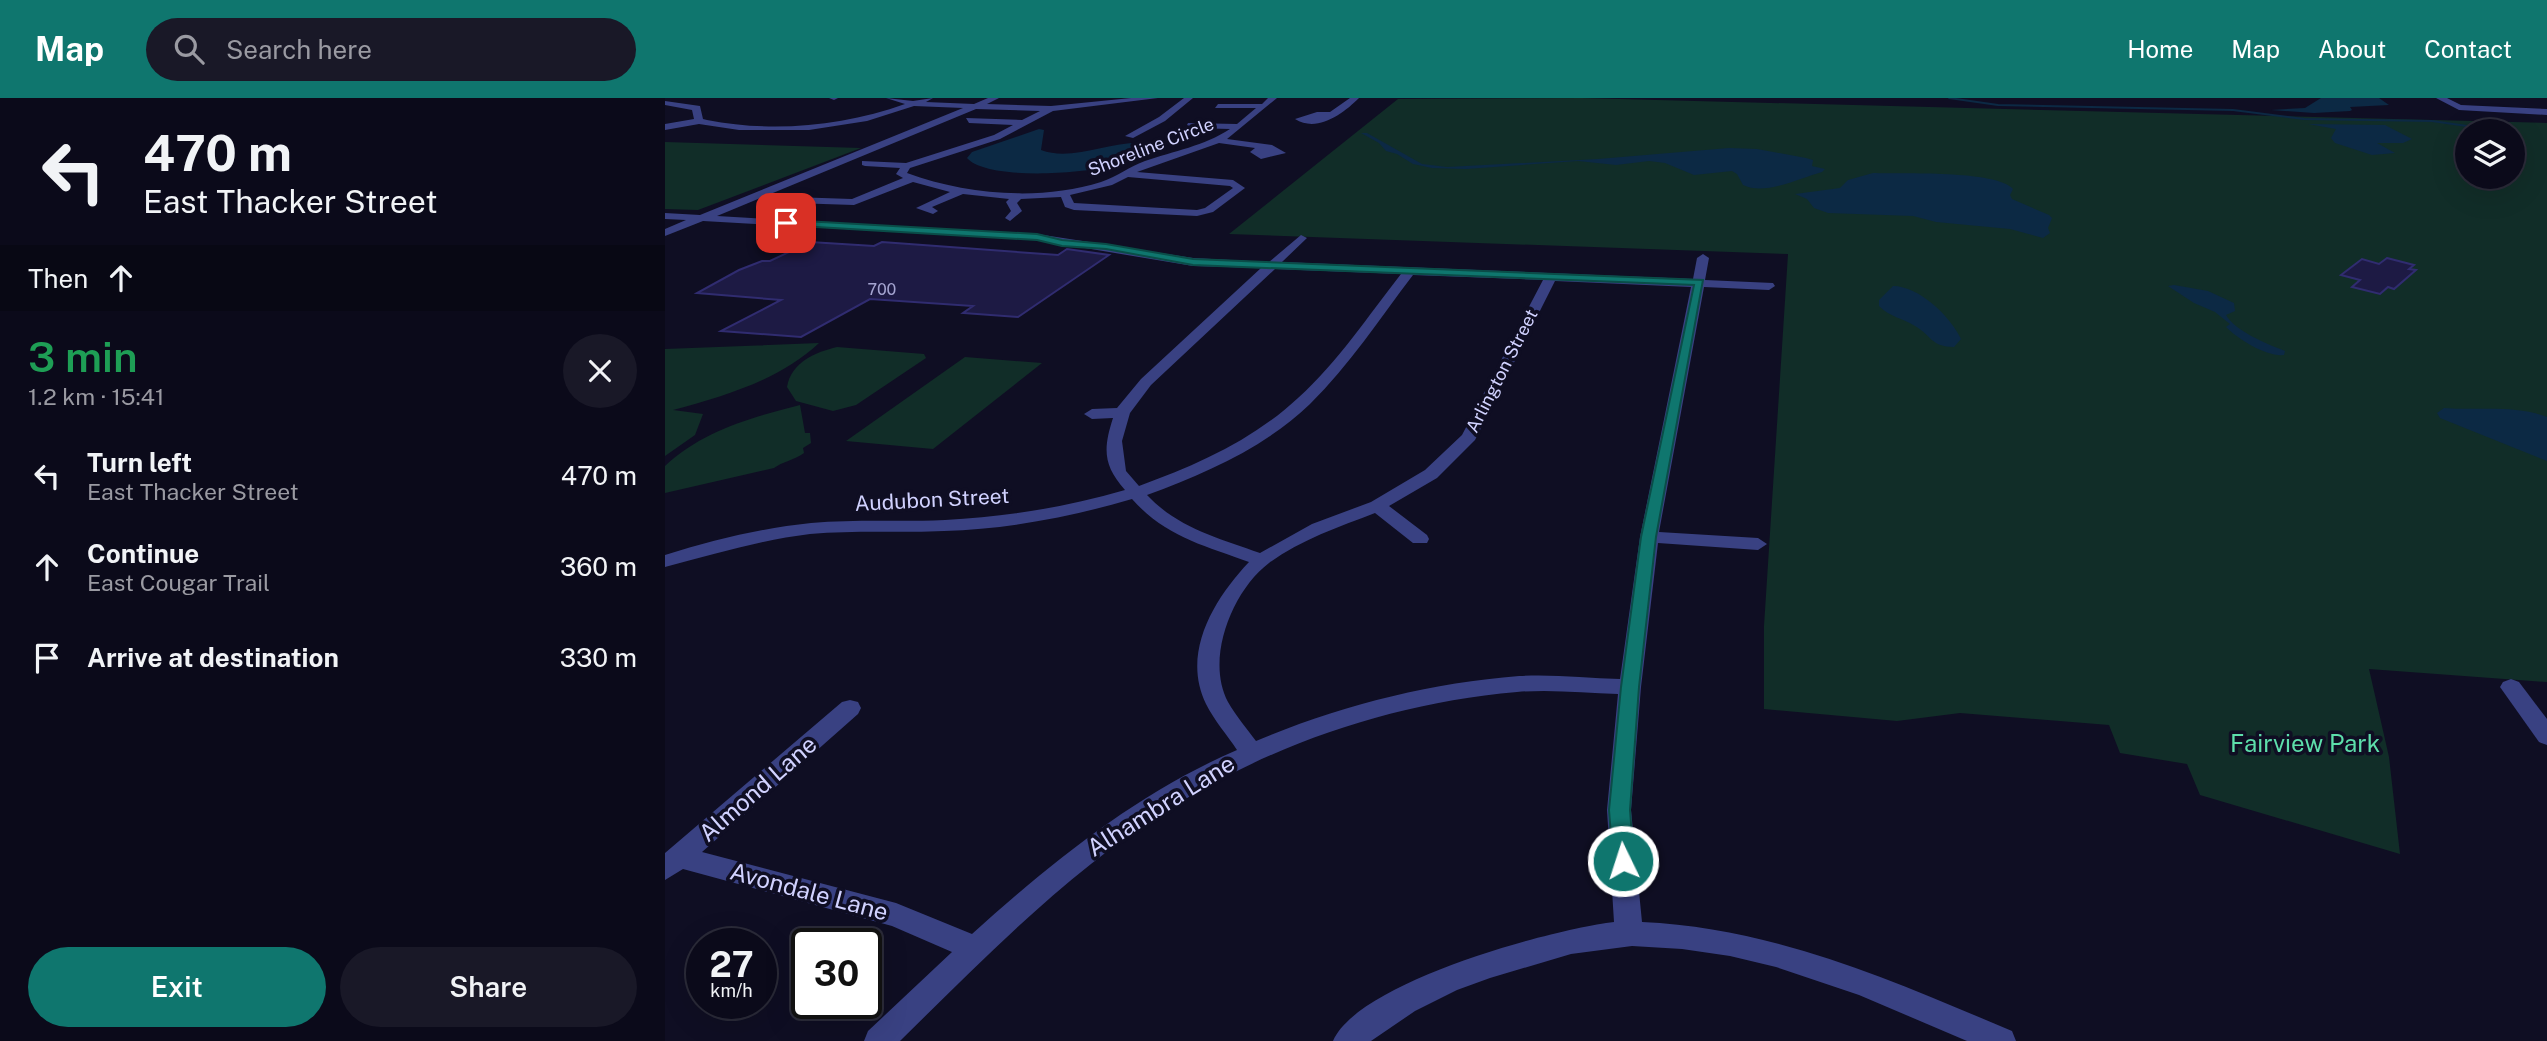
<!DOCTYPE html>
<html lang="en">
<head>
<meta charset="utf-8">
<style>
  :root { --surface:#0b0a1a; --page:#191827; --text:#f1f3f6; --muted:#9a9aa2; --line:#2b2b39; --accent:#0f766e }
  body { margin:0; font-family:"Public Sans",sans-serif; background:var(--page); color:var(--text); height:100vh; display:flex; flex-direction:column; font-size:26px; white-space:nowrap }
  * { box-sizing:border-box; margin:0 }
  p { font-size:23px; color:var(--muted) }
  .icon { flex:none; width:38px; height:38px; fill:none; stroke:currentColor; stroke-width:2; stroke-linecap:round; stroke-linejoin:round }
  .map { position:relative; flex:1; overflow:hidden }
  .sheet { display:flex; flex-direction:column; background:var(--surface); width:665px }
  .sheet>* { flex:none }
  .hud { background:#0b0a1a; color:var(--text); overflow:hidden }
  .fabs { position:absolute; left:1790px; top:21px; display:grid; gap:14px }
  .fabs a { display:grid; place-items:center; width:70px; height:70px; border-radius:50%; background:var(--surface); box-shadow:0 7px 28px #0002,0 0 0 2px var(--line); font-size:35px }
  .speed { position:absolute; left:21px; top:830px; display:flex; gap:14px; font-size:35px; font-weight:700; text-align:center }
  .speed>* { display:grid; place-content:center; width:91px; height:91px; border-radius:50%; background:var(--surface); box-shadow:0 7px 28px #0002,0 0 0 2px var(--line); line-height:1 }
  .speed small { font-size:18px; font-weight:400 }
  .speed .limit { border:4px solid #111; border-radius:10px; background:#fff; color:#111 }
  .pin { position:absolute; display:grid; place-items:center; width:60px; height:60px; color:#fff; margin:-30px; border-radius:14px; box-shadow:0 4px 10px #0006 }
  .me { position:absolute; width:77px; margin:-38px; rotate:356deg; stroke-linejoin:round; filter:drop-shadow(0 0 5px #0008) }
  .turn { display:flex; align-items:center; gap:24px; height:147px; padding:0 28px; font-size:32px }
  .turn .icon { width:91px; height:91px; stroke-width:2.5 }
  .turn b { display:block; font-size:49px; line-height:60px }
  .then { display:flex; align-items:center; height:66px; padding:0 28px; background:#0003; gap:14px; font-size:26px }
  .round { display:grid; place-items:center; flex:none; width:74px; height:74px; border-radius:37px; background:var(--page) }
  .headline { display:flex; align-items:center; justify-content:space-between; height:119px; padding:0 28px }
  h1 { font-size:42px; font-weight:600; line-height:52px; color:#1e9e55 }
  .action { display:flex; gap:14px; margin-top:auto; padding:14px 28px }
  .action a { flex:1; height:80px; border-radius:42px; background:var(--accent); color:#fff; font-size:28px; font-weight:600; line-height:80px; text-align:center }
  .action a+a { background:var(--page); color:var(--text) }
  ul { padding:0; list-style:none }
  li { display:flex; align-items:center; gap:21px; height:91px; padding:0 28px }
  li div { flex:1 }
  li b { display:block; font-size:26px }
  li em { font-style:normal }
  header { display:flex; align-items:center; gap:42px; box-sizing:border-box; height:98px; padding:0 35px; background:var(--accent); color:#fff }
  header strong { font-size:33px }
  nav { display:flex; gap:38px; margin-inline-start:auto; font-size:24px }
  .search { width:490px; height:63px; background:var(--page); display:flex; align-items:center; gap:18px; box-sizing:border-box; padding:0 24px; border-radius:38px; color:var(--muted); font-size:26px }
  main { display:flex; flex:1; min-height:0 }
  .map>svg:first-child { display:block }
</style>
</head>
<body>
<header>
<strong>Map</strong>
<div class="search"><svg class="icon" aria-label="search" viewBox="0 0 24 24"><circle cx="10" cy="10" r="6"/><path d="M15 15l6 6"/></svg>Search here</div>
<nav><a>Home</a><a>Map</a><a>About</a><a>Contact</a></nav>
</header>
<main>
<section class="sheet">
<div class="hud">
<div class="turn"><svg class="icon" aria-label="left" viewBox="0 0 24 24"><path d="M17 20v-9H6M10 6l-5 5 5 5"/></svg><div><b>470 m</b>East Thacker Street</div></div>
<div class="then">Then<svg class="icon" aria-label="ahead" viewBox="0 0 24 24"><path d="M12 20V5M6 11l6-6 6 6"/></svg></div>
</div>
<div class="headline"><div><h1>3 min</h1><p>1.2 km · 15:41</p></div><a class="round"><svg class="icon" aria-label="close" viewBox="0 0 24 24"><path d="M6 6l12 12M18 6L6 18"/></svg></a></div>
<ul>
<li><svg class="icon" aria-label="left" viewBox="0 0 24 24"><path d="M17 20v-9H6M10 6l-5 5 5 5"/></svg><div><b>Turn left</b><p>East Thacker Street</p></div><em>470 m</em></li>
<li><svg class="icon" aria-label="ahead" viewBox="0 0 24 24"><path d="M12 20V5M6 11l6-6 6 6"/></svg><div><b>Continue</b><p>East Cougar Trail</p></div><em>360 m</em></li>
<li><svg class="icon" aria-label="arrive" viewBox="0 0 24 24"><path d="M6 21V4h12l-3 4 3 4H6"/></svg><div><b>Arrive at destination</b></div><em>330 m</em></li>
</ul>
<div class="action"><a>Exit</a><a>Share</a></div>
</section>
<div class="map">
<svg width="1882" height="943" viewBox="0 0 1882 943">
  <rect width="100%" height="100%" fill="#0f0e23"/>
  <g fill="#112d28" fill-rule="evenodd">
    <path d="M917 0 1882 25V584L1704 571 1724 659 1735 756 1535 697 1522 666 1455 655 1444 627 1295 615 1232 623 1099 611V528L1123 156 564 136 733 1ZM1802 33H1848V79H1802Z"/>
    <path d="M0 44 196 50 33 112 0 111Z"/>
    <path d="M154 245C115 282 59 298 8 312L38 316 30 337 0 358V251Z"/>
    <path d="M172 249 259 256 261 260 191 307 168 313 131 303 122 289C126 264 151 254 172 249Z"/>
    <path d="M300 259 377 265 268 351 181 343Z"/>
    <path d="M135 307 140 335H145L146 345 138 350 139 355C129 362 117 364 109 370L0 395V368C37 333 87 319 135 307Z"/>
  </g>
  <g fill="#0c2944">
    <path d="M1656 0H1714L1724 7 1685 9 1687 12 1685 13 1649 15 1606 12 1640 10Z"/>
    <path d="M1643 26 1720 27 1747 41 1738 45H1712L1730 55 1707 57 1670 45 1666 40 1671 31Z"/>
    <path d="M374 31 379 32 376 52C412 66 457 35 495 48 480 74 326 88 302 60L307 54Z"/>
    <path d="M696 35H702L757 66 782 69 933 61 1064 50 1092 51 1141 60 1148 62 1147 68 1160 71 1157 74C1135 80 1100 98 1078 87L1072 76 1067 73 1029 77 1000 65 984 63 951 67 913 63 801 71 767 70 748 66 732 56 721 53 714 45Z"/>
    <path d="M1208 75C1236 76 1332 72 1348 91L1345 97 1347 101 1384 117 1387 120 1383 130 1385 135 1378 140 1345 131 1271 124 1248 118 1163 115 1149 110 1142 101 1130 96 1175 90 1183 82Z"/>
    <path d="M1509 187 1543 193 1569 205 1570 213 1561 217C1570 233 1602 246 1620 253L1619 257C1602 259 1574 242 1561 229L1565 226 1550 214 1529 205 1503 188Z"/>
    <path d="M1228 188C1254 188 1286 219 1296 241L1289 249C1266 249 1266 237 1250 228 1237 220 1225 219 1214 208V202Z"/>
    <path d="M1779 310C1814 313 1848 306 1882 319V363L1775 320 1772 315Z"/>
  </g>
  <g fill="none" stroke-linecap="round" stroke-linejoin="round">
    <path stroke="#0c2944" stroke-width="2" d="M1284 0 1333 7 1568 12 1639 21 1767 23 1809 29"/>
  </g>
  <g fill="#1d1a44" stroke="#302c70" stroke-width="2">
    <path d="M145 144 209 148 217 144 393 157 402 151 444 157 353 219 298 215 308 208 205 201 136 239 56 233 116 202 32 195 74 172 97 163H105Z"/>
    <path d="M1722 160 1749 167 1744 171 1751 172 1729 191 1723 189 1715 196 1687 189 1695 182 1676 177 1697 161 1714 166Z"/>
  </g>
  <g fill="none" stroke-linecap="round" stroke-linejoin="round">
    <g fill="#394182" fill-rule="evenodd">
      <path d="M164 0H173L169 2Z"/>
      <path d="M221 0 248 3 268 0 261 4 309 6 323 0H334L322 6 386 8 466 0H493L388 13 335 41 245 70 242 75C302 97 376 103 436 84 452 79 465 68 480 63 509 53 539 48 565 31L526 30 522 27 523 25 572 26 591 10H550L553 6H597L603 0H612L562 41 607 47 621 55 596 61 585 54 590 50 554 45 472 74 568 82 580 90 548 114 532 118 409 112 400 109 396 99 356 101 352 105 357 113 345 123 340 120 346 113 341 104 344 101 298 96 267 109 273 113 268 116 251 110 285 94 248 84 189 107 127 105 122 102 127 99 187 101 238 80 231 76 235 70 200 68 197 67V63L241 65 329 37 348 27 304 25 301 20 357 22 375 13 311 11 52 118 372 136 528 160 604 164 636 137 642 140 617 164 1028 181 1032 160 1038 156 1044 160 1040 182 1108 185 1110 188 1104 192 1039 189 994 434 1093 440 1102 446 1093 452 993 445 976 589 966 712 977 824C1109 830 1226 882 1347 933L1351 943H1302L1194 897 1111 869 1065 858 1017 851 967 848 906 856 825 880 792 892 750 913 706 943H668C693 884 888 831 949 824L942 712 953 596C920 595 886 591 852 594 695 608 549 668 426 766 358 820 297 882 235 943H199L203 933 287 854 227 828 18 771 0 782V755L177 604 185 602 193 604 196 610 193 616 37 754 231 805 307 836C387 764 472 695 572 652 562 637 549 622 541 606 516 555 549 501 584 464 538 447 501 439 467 401 406 419 343 431 279 433 234 435 190 432 145 436 95 442 49 456 0 469V457C48 442 97 430 146 425 191 421 236 424 280 422 342 419 401 409 460 392 438 367 438 351 448 320L427 321 419 316 427 311 452 310 476 281 596 170 528 168 372 142 38 123 0 138V131L21 122 0 121V115L35 117 298 10 249 8 202 23 144 32H74L34 26 0 32V26L29 21 27 12 0 7V3L35 8 38 21 42 22C108 35 178 28 240 6ZM463 79 565 88 568 90 540 110 532 112 409 105 405 97 447 87ZM610 171 736 176C703 218 673 264 633 300 588 342 532 367 474 388L461 373 457 343 465 315 486 287ZM748 177 878 182 797 337 760 372 706 404 647 426 595 455C553 440 513 430 482 397 541 375 599 350 645 306 684 268 715 220 748 177ZM890 183 1026 189 975 439 955 581C922 580 887 576 854 578 764 585 674 608 591 643 582 631 571 618 563 604 540 561 567 493 604 465 635 442 674 429 710 415L748 445H762L764 441 762 437 724 408 772 380 810 342Z"/>
      <path d="M519 0H528L500 23 468 40 460 38 494 19Z"/>
      <path d="M685 0H694C678 16 652 35 630 21L652 14H665Z"/>
      <path d="M1771 0H1782L1796 7 1882 11V17L1794 12Z"/>
      <path d="M1846 581 1854 584 1882 621V647L1874 644 1835 589 1838 584Z"/>
    </g>
  </g>
  <path fill="#0f766e" stroke="#0a4d48" stroke-width="2" d="M121 122 372 136 397 142 441 146 528 161 1038 182 991 439 974 589 965 712 969 763 966 770 958 772 951 770 948 763 944 712 956 589 976 439 1029 187 528 167 441 151 397 148 372 142 118 127V123Z"/>
  <g text-anchor="middle" stroke-width="7" stroke-linejoin="round" paint-order="stroke">
    <g font-size="16" fill="#a4a4d0">
      <text x="217" y="197">700</text>
    </g>
    <g font-size="18" fill="#d1d2ff" stroke="#0f0e23">
      <text transform="translate(486 49) rotate(-21)" y="6">Shoreline Circle</text>
      <text transform="translate(837 273) rotate(-63)" y="6">Arlington Street</text>
    </g>
    <g font-size="21" fill="#d1d2ff" stroke="#0f0e23">
      <text transform="translate(267 402) rotate(-3)" y="7">Audubon Street</text>
    </g>
    <g font-size="24" fill="#5ddeab" stroke="#0f0e23">
      <text x="1640" y="654">Fairview Park</text>
    </g>
    <g font-size="24" fill="#d1d2ff" stroke="#0f0e23">
      <text transform="translate(93 691) rotate(-41)" y="8">Almond Lane</text>
      <text transform="translate(496 708) rotate(-32)" y="8">Alhambra Lane</text>
      <text transform="translate(144 794) rotate(15)" y="8">Avondale Lane</text>
    </g>
  </g>
</svg>
<div class="fabs">
<a><svg class="icon" aria-label="layers" viewBox="0 0 24 24"><path d="M12 4l9 5-9 5-9-5zM3 14l9 5 9-5"/></svg></a>
</div>
<div class="speed"><div>27<small>km/h</small></div><div class="limit">30</div></div>
<div class="pin" style="left:121px;top:125px;background:#d93025"><svg class="icon" aria-label="arrive" viewBox="0 0 24 24"><path d="M6 21V4h12l-3 4 3 4H6"/></svg></div>
<svg class="me" style="left:958px;top:763px" viewBox="-20 -20 40 40"><circle r="17" fill="#0f766e" stroke="#fff" stroke-width="3"/><path d="M0-11L8 9 0 5-8 9z" fill="#fff"/></svg>
</div>
</main>
</body>
</html>
